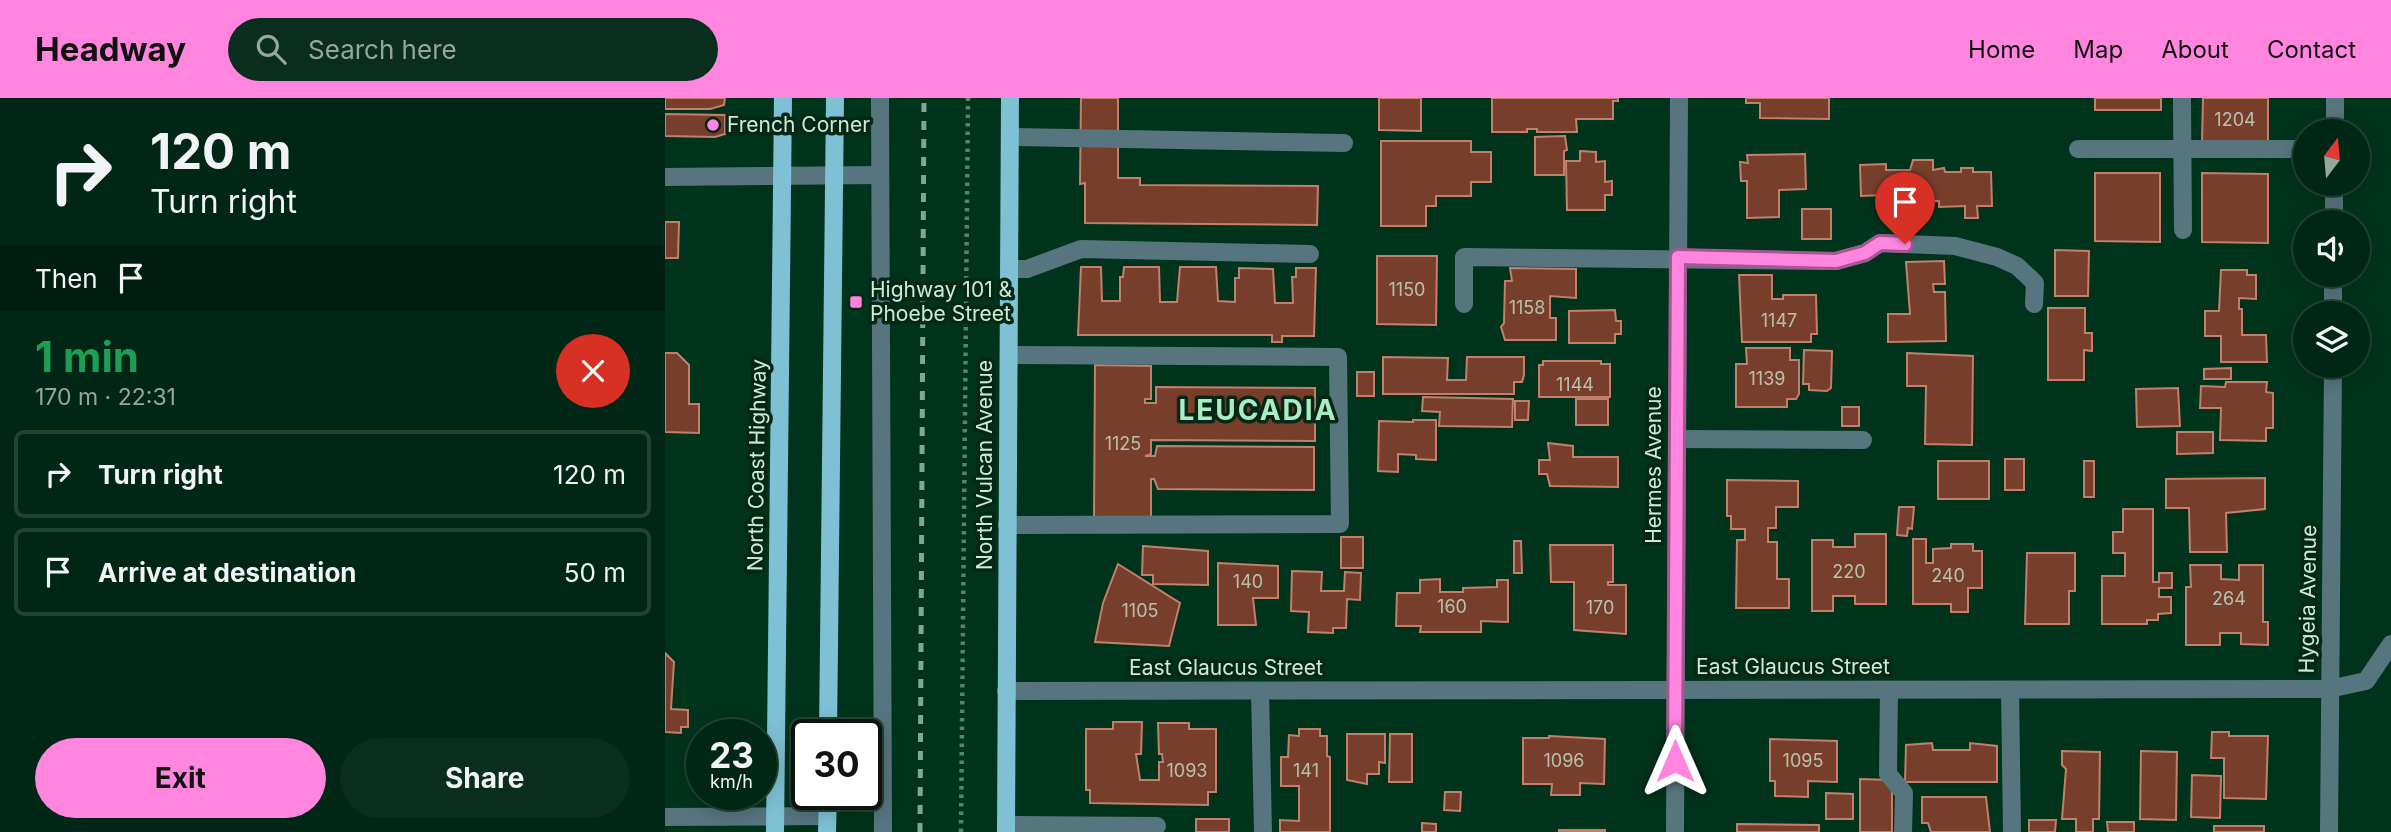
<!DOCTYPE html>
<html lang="en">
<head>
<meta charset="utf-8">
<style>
  :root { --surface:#002615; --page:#0a2e1e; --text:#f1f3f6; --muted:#95a5a0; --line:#224334; --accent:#ff85df }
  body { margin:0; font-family:Inter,sans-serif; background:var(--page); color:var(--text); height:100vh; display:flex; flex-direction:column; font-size:26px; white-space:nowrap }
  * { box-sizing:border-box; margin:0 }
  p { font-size:23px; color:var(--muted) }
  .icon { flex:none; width:38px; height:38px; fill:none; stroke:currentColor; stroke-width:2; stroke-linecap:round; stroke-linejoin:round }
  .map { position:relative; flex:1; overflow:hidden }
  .panel { display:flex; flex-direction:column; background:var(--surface); width:665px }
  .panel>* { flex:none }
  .top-card { background:#002615; color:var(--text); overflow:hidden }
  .needle { width:46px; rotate:16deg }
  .controls { position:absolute; left:1628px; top:21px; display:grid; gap:14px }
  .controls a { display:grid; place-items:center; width:77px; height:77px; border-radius:50%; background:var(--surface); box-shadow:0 4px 18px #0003,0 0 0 2px var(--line); font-size:35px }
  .speed { position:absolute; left:21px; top:621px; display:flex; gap:14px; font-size:35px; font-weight:700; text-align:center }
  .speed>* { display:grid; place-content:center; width:91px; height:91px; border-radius:50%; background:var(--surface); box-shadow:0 4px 18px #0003,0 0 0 2px var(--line); line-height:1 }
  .speed small { font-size:18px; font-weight:400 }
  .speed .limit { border:4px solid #111; border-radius:10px; background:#fff; color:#111 }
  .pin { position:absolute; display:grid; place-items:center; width:60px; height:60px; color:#fff; margin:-72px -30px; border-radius:50% 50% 50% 0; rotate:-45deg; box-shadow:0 0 7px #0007 }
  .pin .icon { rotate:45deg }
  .me { position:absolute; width:77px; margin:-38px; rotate:0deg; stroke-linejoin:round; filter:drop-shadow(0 0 5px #0008) }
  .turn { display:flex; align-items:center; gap:24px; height:147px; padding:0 35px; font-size:32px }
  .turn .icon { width:91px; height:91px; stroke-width:2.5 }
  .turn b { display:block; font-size:49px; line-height:60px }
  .then { display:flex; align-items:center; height:66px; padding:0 35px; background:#0003; gap:14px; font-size:26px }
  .round { display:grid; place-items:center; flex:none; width:74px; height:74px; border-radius:37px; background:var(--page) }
  .summary { display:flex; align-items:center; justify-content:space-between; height:119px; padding:0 35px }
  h1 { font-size:42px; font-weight:700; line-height:52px; color:#1e9e55 }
  .primary-button { display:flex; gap:14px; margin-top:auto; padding:14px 35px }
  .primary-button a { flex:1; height:80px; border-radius:42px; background:var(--accent); color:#111; font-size:28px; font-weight:700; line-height:80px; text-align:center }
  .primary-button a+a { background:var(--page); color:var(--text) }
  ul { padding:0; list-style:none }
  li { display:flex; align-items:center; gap:21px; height:88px; margin:0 14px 10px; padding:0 21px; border:4px solid var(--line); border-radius:10px }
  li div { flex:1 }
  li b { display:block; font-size:26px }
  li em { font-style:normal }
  header { display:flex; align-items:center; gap:42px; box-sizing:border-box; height:98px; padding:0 35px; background:var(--accent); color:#111 }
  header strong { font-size:33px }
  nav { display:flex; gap:38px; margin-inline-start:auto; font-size:24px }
  .search { width:490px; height:63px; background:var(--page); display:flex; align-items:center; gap:18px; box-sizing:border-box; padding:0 24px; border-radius:38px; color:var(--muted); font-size:26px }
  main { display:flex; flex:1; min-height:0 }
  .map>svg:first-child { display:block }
</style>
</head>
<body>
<header>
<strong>Headway</strong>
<div class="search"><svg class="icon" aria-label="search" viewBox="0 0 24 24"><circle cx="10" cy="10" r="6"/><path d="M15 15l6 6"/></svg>Search here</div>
<nav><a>Home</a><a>Map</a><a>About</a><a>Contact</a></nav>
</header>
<main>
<section class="panel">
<div class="top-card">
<div class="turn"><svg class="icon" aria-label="right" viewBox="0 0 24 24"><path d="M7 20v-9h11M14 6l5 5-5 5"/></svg><div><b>120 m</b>Turn right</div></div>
<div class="then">Then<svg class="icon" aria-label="arrive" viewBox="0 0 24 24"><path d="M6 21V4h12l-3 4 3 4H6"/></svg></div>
</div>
<div class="summary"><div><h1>1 min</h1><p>170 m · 22:31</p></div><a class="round" style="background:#d93025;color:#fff"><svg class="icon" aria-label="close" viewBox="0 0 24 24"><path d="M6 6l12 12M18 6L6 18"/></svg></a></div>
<ul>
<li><svg class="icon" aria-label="right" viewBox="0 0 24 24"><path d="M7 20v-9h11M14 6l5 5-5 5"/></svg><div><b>Turn right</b></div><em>120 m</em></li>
<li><svg class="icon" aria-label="arrive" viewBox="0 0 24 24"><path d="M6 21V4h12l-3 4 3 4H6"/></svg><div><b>Arrive at destination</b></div><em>50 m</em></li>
</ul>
<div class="primary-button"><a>Exit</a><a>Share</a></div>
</section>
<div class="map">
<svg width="1726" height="734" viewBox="0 0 1726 734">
  <rect width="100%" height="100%" fill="#00331c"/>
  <g fill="#783e2c" stroke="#c1806c" stroke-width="2">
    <path d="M0 0H60L59 7 45 11H0Z"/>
    <path d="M416 0H453V80H475V87L653 88 652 127 420 125V85L415 86Z"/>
    <path d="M714 0H756V33L714 32Z"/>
    <path d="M827 0H953V3H948V21H911L912 34H872V31H862V34H827Z"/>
    <path d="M1081 0H1164V21L1095 20V5H1081Z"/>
    <rect x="1430" y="0" width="66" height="12"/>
    <path d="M1538 0H1603V46L1537 45Z"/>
    <path d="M0 16 60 17V36L50 39 0 38Z"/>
    <path d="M900 38 902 52 899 53V77H870V39Z"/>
    <path d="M716 43H806V54H826V84H806V98H771V108H761V128H716Z"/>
    <path d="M915 53 931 54V64L940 63V84L947 83V97H940V112H902L901 63H915Z"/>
    <path d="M1140 56 1141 91 1114 92V119L1082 120V83H1076L1075 64 1083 65 1082 57Z"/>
    <path d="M1248 62H1268V72L1279 70 1280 74H1296V70H1308V74H1326L1327 108H1312L1313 120H1300V108L1274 109V103L1219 104V97L1196 98 1195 67 1221 66V72H1245Z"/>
    <path d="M1430 75H1495V144L1430 143Z"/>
    <path d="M1537 75 1603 76V145L1537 144Z"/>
    <rect x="1137" y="111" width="29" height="30"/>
    <path d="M0 124H14L13 160H0Z"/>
    <path d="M1390 152 1424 153 1423 198H1390Z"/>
    <path d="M712 158H772L771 227 712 226Z"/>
    <path d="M1279 163 1280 186H1268L1269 194H1280L1281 243 1223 244V216H1245L1241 164Z"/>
    <path d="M416 169H436L437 203H455V179H458L459 169H494L495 204H512L515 169H551L553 203 570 204V180H574V170L608 171 610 205H628L627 179H631V170H651L649 238H617V244H607V237H413Z"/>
    <path d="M845 170 911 171V200L885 198V220H891V242H840L836 229 839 225 840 183H847Z"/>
    <path d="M1556 172H1582V177H1591V201L1574 200V211H1577V237H1601L1602 264H1556V238H1540V213H1554Z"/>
    <path d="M1074 177H1107V201H1118V197H1151L1152 236H1146V244H1077Z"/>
    <path d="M1383 210H1420V235H1427V253L1419 252V282H1383Z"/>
    <path d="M950 212 951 223H956V236H950V245H904V213Z"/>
    <path d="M1081 250H1125V262H1134V296L1131 301H1122V309H1071V266H1082Z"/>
    <path d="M1139 252 1167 253 1166 290 1162 293 1144 292V286H1138Z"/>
    <path d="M0 255H12L24 267V306H34V335L0 334Z"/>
    <path d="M1242 255 1308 258 1307 347 1260 346 1261 288H1242Z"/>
    <path d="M718 259 783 260 782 282H801L802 259H859V277L857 284H849V296H718Z"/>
    <path d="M878 263H936V266H945V299H874V267H878Z"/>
    <path d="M430 267 486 268V301H480V305H491V289L650 290V343L486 342V356L480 358H490L492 348 649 349V392L493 391 489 381H486V420H429Z"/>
    <path d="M1566 270V281H1539V271Z"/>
    <rect x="692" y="274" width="17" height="24"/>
    <path d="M1561 284H1602L1601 294 1608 295V330H1601V343L1555 342 1556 310H1535L1536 288 1560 289Z"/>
    <path d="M1513 290 1515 328 1472 329 1471 291Z"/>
    <path d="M758 299 848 301 847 329 774 328 775 314 757 313Z"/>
    <rect x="911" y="301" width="32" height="26"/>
    <path d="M850 303H864L863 322H850Z"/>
    <rect x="1177" y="309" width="17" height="19"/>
    <path d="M748 322H771V362L751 361V357L733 356V374L713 373 714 323 748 324Z"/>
    <path d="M1512 334H1548V355L1512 356Z"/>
    <path d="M883 345 908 348V359H953V389L885 388 882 376H874V362H885Z"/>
    <rect x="1340" y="361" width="19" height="31"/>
    <rect x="1273" y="363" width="51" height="38"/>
    <rect x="1419" y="363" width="10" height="36"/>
    <path d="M1600 380V411L1561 415 1562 454H1525L1524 410H1501V381Z"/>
    <path d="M1062 382 1133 383V409H1111V430H1103V444H1112V481H1124V510H1071L1072 442H1080V431H1066V418H1062Z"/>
    <path d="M1234 409H1249L1247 431 1243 430 1242 438 1232 437Z"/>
    <path d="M1458 411H1488V484H1494V475H1507V490H1494V499H1506V515L1493 516V522H1482V526H1437V478H1460V455H1448V434H1458Z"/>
    <path d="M1190 436H1221V506H1190V498H1168V513H1147V442H1168V449H1190Z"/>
    <rect x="676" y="439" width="22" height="31"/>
    <path d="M1248 441H1261V465H1268V451L1286 450V446H1308V453H1317V490H1303V514H1286V506H1248Z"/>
    <path d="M849 443H856L857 475H849Z"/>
    <path d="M885 447H948V484H943V487H961V536L909 532V484H886Z"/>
    <path d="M478 448 543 453V487L488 486V477H477Z"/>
    <path d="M1362 455H1410V493H1404V526H1360Z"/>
    <path d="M553 465 613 468V500H588L591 527H553Z"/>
    <path d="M453 466 515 505 504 548 430 544 438 505Z"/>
    <path d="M1525 467H1556V481L1574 482V467H1598V524H1603V547L1576 546V535H1555V547H1521V489H1526Z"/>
    <path d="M627 473 657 474 656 493H679L680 474 696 475 695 502 682 501 681 530H668V535L643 534 644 514 626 513Z"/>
    <path d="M775 481V494H798V490L832 489V482H843V524L816 523V534H755L756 528H731L732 495H755V482Z"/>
    <path d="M0 555 9 564 6 611 23 612V629H16V635L0 634Z"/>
    <path d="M448 624H477L476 656H471L475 682H494V664H498L497 656H494L493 625H524V631H551V694H543V707L425 705V692H421V631H448Z"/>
    <path d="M634 631H655V638H662V658L665 659V734H615V722L634 723V688H616V659H623L624 637 634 638Z"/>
    <path d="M1547 634H1564V638H1603L1601 701 1559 700V660H1546Z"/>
    <path d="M682 636H720V665L714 664V676H702V686L682 682Z"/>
    <path d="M725 636H747V684H724Z"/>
    <path d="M884 638 940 641 939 686 915 685V697H886L887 686H858V640H884Z"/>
    <path d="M1105 641 1172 643V684L1143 683V699L1110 698V683H1105Z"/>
    <path d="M1267 645 1268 652H1305V645L1332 648V684H1240L1241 647Z"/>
    <path d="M1397 653 1435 654 1434 721H1428V734H1411V721H1397L1401 671 1397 667Z"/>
    <path d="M1476 653 1512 654 1511 722 1475 721Z"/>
    <path d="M1527 677 1556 678 1555 720 1526 719Z"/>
    <path d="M1195 681 1227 682V734H1195Z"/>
    <path d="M780 694H796L795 713 779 712Z"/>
    <path d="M1161 695 1188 696V721H1161Z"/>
    <path d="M1257 699H1321L1325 734H1266L1263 725H1257Z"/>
    <rect x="531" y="721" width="33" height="13"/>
    <path d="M1364 722H1391L1390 734H1364Z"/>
    <path d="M1442 724H1469V734H1443Z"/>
    <path d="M757 725 771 726V734H757Z"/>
    <path d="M1072 726 1154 727V734H1072Z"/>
    <rect x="1549" y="728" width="50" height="6"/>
    <rect x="894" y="732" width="46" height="2"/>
  </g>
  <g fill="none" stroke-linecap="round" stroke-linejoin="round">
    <path stroke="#57826c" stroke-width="4.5" stroke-dasharray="3.5 5" stroke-linecap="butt" d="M296 734 303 0"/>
    <g stroke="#56757f" stroke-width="18">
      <path d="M215 0 218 734"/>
      <path d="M1517 0 1518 132"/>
      <path d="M1670 33V0"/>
      <path d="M345 39 679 45"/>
      <path d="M1413 51H1640"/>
      <path d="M0 79 215 77"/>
      <path d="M1669 124V86"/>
      <path d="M344 171H362L416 151 645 156"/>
      <path d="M799 206V159L1171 163 1200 155 1215 145 1290 148 1332 159 1352 168 1370 185 1369 206"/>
      <path d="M1668 215V177"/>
      <path d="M1012 341 1198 342"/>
      <path d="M342 427 675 426 673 259 344 257"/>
      <path d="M1224 592 1223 676 1239 695 1238 734"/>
      <path d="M1345 592 1347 734"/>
      <path d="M341 593 1664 591 1701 583 1726 546"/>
      <path d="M595 593 598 734"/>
      <path d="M0 719 162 718"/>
      <path d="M341 727 492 728"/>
      <path d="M1010 734 1014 0"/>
      <path d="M1664 734 1668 268"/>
    </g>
    <g stroke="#7ec1d4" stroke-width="18">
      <path d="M163 637 170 0"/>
      <path d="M110 734 118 0"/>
      <path d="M162 734 163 696"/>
      <path d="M341 734 345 0"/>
    </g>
    <path stroke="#80a792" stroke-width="5" stroke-dasharray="9 9" stroke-linecap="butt" d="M255 734 259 0"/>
  </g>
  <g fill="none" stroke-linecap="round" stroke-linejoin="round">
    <defs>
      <path id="route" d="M1010 663 1013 159 1171 163 1200 155 1215 145 1240 146"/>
    </defs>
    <use href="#route" stroke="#a65691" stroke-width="18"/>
    <use href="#route" stroke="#ff85df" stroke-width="12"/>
  </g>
  <g fill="#ff85df" stroke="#042716" stroke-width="2.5">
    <circle cx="48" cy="27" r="7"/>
    <rect x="184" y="197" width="14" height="14" rx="3.5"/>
  </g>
  <g text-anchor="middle" stroke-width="7" stroke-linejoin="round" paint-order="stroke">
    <g font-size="18" fill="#b7c0ad">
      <text x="1570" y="28">1204</text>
      <text x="742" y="198">1150</text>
      <text x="862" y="216">1158</text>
      <text x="1114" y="229">1147</text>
      <text x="1102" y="287">1139</text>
      <text x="910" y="293">1144</text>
      <text x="458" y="352">1125</text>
      <text x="1184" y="480">220</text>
      <text x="1283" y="484">240</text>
      <text x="583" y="490">140</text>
      <text x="1564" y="507">264</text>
      <text x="787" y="515">160</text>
      <text x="935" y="516">170</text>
      <text x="475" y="519">1105</text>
      <text x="899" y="669">1096</text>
      <text x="1138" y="669">1095</text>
      <text x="522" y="679">1093</text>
      <text x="641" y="679">141</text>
    </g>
    <g font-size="21" fill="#ccecd8" stroke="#042716" text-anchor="start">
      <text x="62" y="34">French Corner</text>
      <text x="205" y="199">Highway 101 &amp;<tspan x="205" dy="24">Phoebe Street</tspan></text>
    </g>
    <g font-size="21" fill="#ccecd8" stroke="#042716">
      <text transform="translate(92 367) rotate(-89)" y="7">North Coast Highway</text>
      <text transform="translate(320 367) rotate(-90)" y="7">North Vulcan Avenue</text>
      <text transform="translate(989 367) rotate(-90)" y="7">Hermes Avenue</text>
      <text transform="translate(1643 501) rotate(-89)" y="7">Hygeia Avenue</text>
      <text x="1128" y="576">East Glaucus Street</text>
      <text x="561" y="577">East Glaucus Street</text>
    </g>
    <g font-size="28" font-weight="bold" letter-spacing="2" fill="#aaedc5" stroke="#042716">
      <text x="593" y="322">LEUCADIA</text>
    </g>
  </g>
</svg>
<div class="controls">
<a><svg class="needle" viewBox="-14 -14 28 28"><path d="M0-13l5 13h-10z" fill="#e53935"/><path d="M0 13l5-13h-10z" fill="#95a5a0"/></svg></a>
<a><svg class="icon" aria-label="sound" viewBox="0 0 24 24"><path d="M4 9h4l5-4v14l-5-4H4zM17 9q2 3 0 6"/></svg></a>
<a><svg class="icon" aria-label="layers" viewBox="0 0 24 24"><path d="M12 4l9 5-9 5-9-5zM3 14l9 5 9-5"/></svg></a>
</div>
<div class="speed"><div>23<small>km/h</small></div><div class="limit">30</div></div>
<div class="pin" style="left:1240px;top:146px;background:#d93025"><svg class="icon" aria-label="arrive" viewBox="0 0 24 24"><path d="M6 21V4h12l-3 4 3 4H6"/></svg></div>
<svg class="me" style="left:1010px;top:663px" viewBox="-20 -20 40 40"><path d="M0-17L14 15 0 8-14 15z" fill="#ff85df" stroke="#fff" stroke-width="4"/></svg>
</div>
</main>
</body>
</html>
